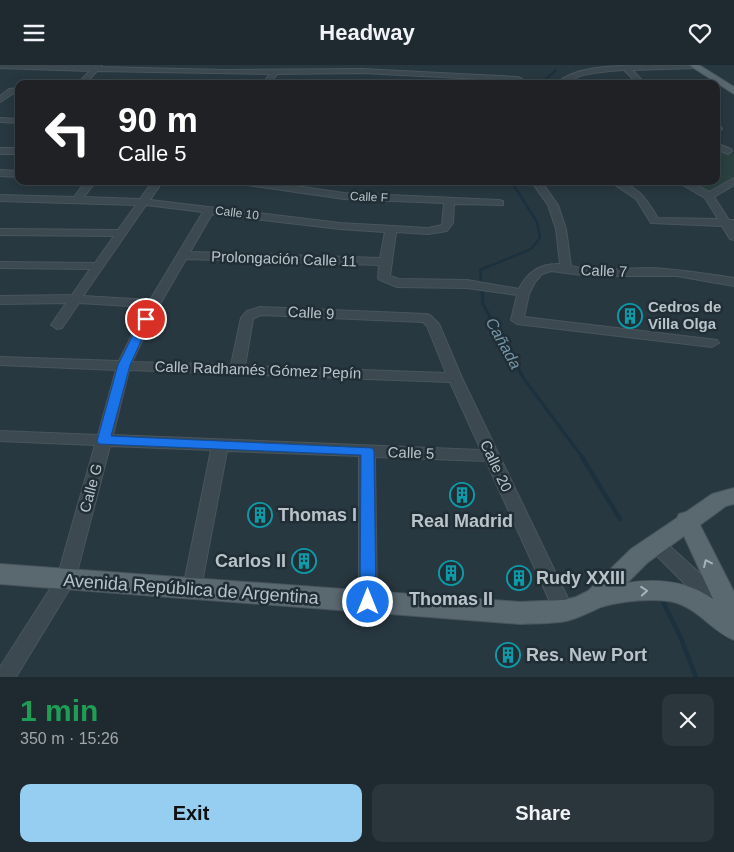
<!DOCTYPE html>
<html lang="en">
<head>
<meta charset="utf-8">
<style>
  :root { --surface:#1e2a30; --page:#2b363c; --text:#f1f3f6; --muted:#a1a7ab; --line:#3c464c; --accent:#96cef2 }
  body { margin:0; font-family:Arial,sans-serif; background:var(--page); color:var(--text); height:100vh; display:flex; flex-direction:column; font-size:19px; white-space:nowrap }
  * { box-sizing:border-box; margin:0 }
  p { font-size:16px; color:var(--muted) }
  .icon { flex:none; width:28px; height:28px; fill:none; stroke:currentColor; stroke-width:2; stroke-linecap:round; stroke-linejoin:round }
  .map { position:relative; height:612px; overflow:hidden }
  .sheet { display:flex; flex-direction:column; background:var(--surface); flex:1 }
  .sheet>* { flex:none }
  .hud { position:absolute; left:15px; top:15px; width:705px; height:105px; border-radius:10px; box-shadow:0 2px 12px #0003,0 0 0 1px var(--line); background:#202124; color:#fff; overflow:hidden }
  .pin { position:absolute; display:grid; place-items:center; width:42px; height:42px; color:#fff; margin:-21px; border:2px solid #fff; border-radius:50%; box-shadow:0 1px 5px #0007 }
  .me { position:absolute; width:55px; margin:-28px; rotate:0deg; stroke-linejoin:round; filter:drop-shadow(0 0 4px #0008) }
  .turn { display:flex; align-items:center; gap:18px; height:105px; padding:0 20px; font-size:22px }
  .turn .icon { width:65px; height:65px; stroke-width:2.5 }
  .turn b { display:block; font-size:35px; line-height:42px }
  .round { display:grid; place-items:center; flex:none; width:52px; height:52px; border-radius:10px; background:var(--page) }
  .overview { display:flex; align-items:center; justify-content:space-between; height:85px; padding:0 20px }
  h1 { font-size:30px; font-weight:800; line-height:38px; color:#1e9e55 }
  .primary-button { display:flex; gap:10px; margin-top:auto; padding:10px 20px }
  .primary-button a { flex:1; height:58px; border-radius:10px; background:var(--accent); color:#111; font-size:20px; font-weight:800; line-height:58px; text-align:center }
  .primary-button a+a { background:var(--page); color:var(--text) }
  header { display:flex; justify-content:space-between; align-items:center; height:65px; padding:0 20px; background:var(--surface); font-size:22px; font-weight:800 }
  .map>svg:first-child { display:block }
</style>
</head>
<body>
<header><svg class="icon" aria-label="menu" viewBox="0 0 24 24"><path d="M4 6h16M4 12h16M4 18h16"/></svg>Headway<svg class="icon" aria-label="heart" viewBox="0 0 24 24"><path d="M12 20l-8-8c-3-5 5-10 8-4 3-6 11-1 8 4z"/></svg></header>
<div class="map">
<svg width="734" height="612" viewBox="0 0 734 612">
  <rect width="100%" height="100%" fill="#283840"/>
  <path fill="#2a413f" d="M716 82 734 89V116L709 131 681 116H716Z"/>
  <g fill="none" stroke-linecap="round" stroke-linejoin="round">
    <path stroke="#1b313e" stroke-width="2" d="M540 19 556 5"/>
    <path stroke="#1b313e" stroke-width="2.5" d="M482 226 480 205 531 184 540 173 537 157 511 116"/>
    <path stroke="#1b313e" stroke-width="3" d="M482 225 483 239 524 314 583 393"/>
    <g stroke="#1b313e" stroke-width="4.5">
      <path d="M582 392 620 454"/>
      <path d="M661 533 680 571 696 612"/>
    </g>
    <defs>
      <g id="minor">
        <path d="M0 0H102L101 2 224 5 362 4 518 12 522 14 518 16 362 8 277 9 270 19H262L270 9 97 6 85 19H77L90 6 0 3Z"/>
        <path d="M645 0 698 1 695 3 632 5 646 19H638L624 5C611 6 597 7 583 10 573 13 567 19 556 19 575 0 620 1 645 0Z"/>
        <path d="M19 23V27L14 28 0 37V31L9 24Z"/>
        <path d="M0 53 19 54V58L0 57Z"/>
        <path d="M716 61 721 62 722 64 716 67Z"/>
        <path d="M716 78 731 84 732 86 728 89 716 84Z"/>
        <rect x="0" y="83" width="19" height="6"/>
        <path d="M0 105 19 106V112L0 111Z"/>
        <path d="M734 113V120L714 132 729 155H734V175L730 174 722 161 651 158 636 134 609 116C635 116 646 133 658 153L718 154 705 133 676 116H689L709 127Z"/>
        <path d="M86 116H96L84 132 140 134 153 116H163L150 135 340 158 428 163 442 160 444 138 344 134 240 119 235 116H262L344 128 499 135 503 136V140L454 139 453 158 447 166 428 169 396 167 390 211 399 214 467 215 519 224C527 207 541 198 560 199L556 164 548 140 531 116H541L558 140 566 164 571 201C597 208 623 203 649 203 678 204 706 209 734 213V221L677 211H589L551 206 542 209 535 217 529 229 524 252 717 275 719 278 712 282 517 259 511 255 517 230 467 223 397 222 380 215 378 213 379 200 186 194 160 239 132 297 231 300 241 253 247 246 260 242 426 249 430 250 439 259 462 313 574 546 571 552 564 554 557 552 486 396 375 392 377 537 375 543 368 545 361 543 359 537V391L227 386 201 523 199 529 192 531 185 529 183 523 211 385 110 381 75 515 16 612H0V602L57 513 95 380 0 376V366L98 370 116 305 0 300V292L119 296 146 242 79 238 62 263 57 264 51 260 66 238 0 239V231L72 230 90 204 0 203V197L95 198 114 171 0 170V164L118 165 136 140 0 136V130L74 132ZM146 140 203 147 150 235 83 231ZM212 149 340 164 385 167 380 193 190 187ZM261 250 423 257 427 261 446 308 245 301 253 254ZM129 305 450 317 481 385 113 370Z"/>
        <path d="M657 473 663 475 706 514 734 548V571L727 568 692 526 651 485 648 480 651 475Z"/>
      </g>
      <g id="major">
        <path d="M689 0H699L734 22V29Z"/>
        <path d="M734 423V439L726 441 700 460 734 527V575C713 567 699 545 677 538 658 532 620 536 601 542 589 547 579 553 566 556 551 559 535 558 520 559L0 519V499L520 537 564 535 576 532 588 526 631 484 677 453 679 449 686 447 712 429ZM684 471 713 534C687 516 658 513 627 518L647 498Z"/>
      </g>
    </defs>
    <use href="#minor" stroke="#49555d" stroke-width="2"/>
    <use href="#major" stroke="#49555d" stroke-width="2"/>
    <use href="#minor" fill="#3c4950" fill-rule="evenodd"/>
    <use href="#major" fill="#5a6870" fill-rule="evenodd"/>
  </g>
  <defs><path id="oneway-chevron" d="M-2-3.5L2.5 0L-2 3.5" fill="none" stroke-width="1.6" stroke-linecap="round" stroke-linejoin="round" transform="scale(1.25)"/></defs>
  <g stroke="#a6b2b8">
    <use href="#oneway-chevron" transform="translate(707 498) rotate(-115)"/>
    <use href="#oneway-chevron" transform="translate(644 526) rotate(-5)"/>
  </g>
  <path fill="#1a73e8" stroke="#114b97" d="M146 251 151 254 130 300 111 371 372 383 374 386 376 537 374 542 368 543 363 542 360 537 361 390 99 379 97 376 118 300 141 254Z"/>
  <defs>
    <symbol id="building-ring" viewBox="-11 -11 22 22"><circle r="9.5" fill="#212e36" stroke="#0f9aa8" stroke-width="1.5"/><path d="M-4-6H4V6H1V3H-1V6H-4ZM-2.5-4.3h1.7v1.8h-1.7ZM.8-4.3h1.7v1.8H.8ZM-2.5-1h1.7V.8h-1.7ZM.8-1h1.7V.8H.8Z" fill="#0f9aa8"/></symbol>
  </defs>
  <g fill-rule="evenodd">
    <use href="#building-ring" x="616" y="237" width="28" height="28"/>
    <use href="#building-ring" x="448" y="416" width="28" height="28"/>
    <use href="#building-ring" x="246" y="436" width="28" height="28"/>
    <use href="#building-ring" x="290" y="482" width="28" height="28"/>
    <use href="#building-ring" x="437" y="494" width="28" height="28"/>
    <use href="#building-ring" x="505" y="499" width="28" height="28"/>
    <use href="#building-ring" x="494" y="576" width="28" height="28"/>
  </g>
  <g text-anchor="middle" stroke-width="5" stroke-linejoin="round" paint-order="stroke">
    <g font-size="12" fill="#b9c4ca" stroke="#212e36">
      <text transform="translate(369 132) rotate(3)" y="4">Calle F</text>
      <text transform="translate(237 148) rotate(7)" y="4">Calle 10</text>
    </g>
    <g font-size="15" fill="#b9c4ca" stroke="#212e36">
      <text transform="translate(284 194) rotate(2)" y="5">Prolongación Calle 11</text>
      <text transform="translate(604 206) rotate(2)" y="5">Calle 7</text>
      <text transform="translate(311 248) rotate(3)" y="5">Calle 9</text>
      <text transform="translate(258 305) rotate(2)" y="5">Calle Radhamés Gómez Pepín</text>
      <text transform="translate(411 388) rotate(2)" y="5">Calle 5</text>
      <text transform="translate(496 401) rotate(65)" y="5">Calle 20</text>
      <text transform="translate(91 423) rotate(-75)" y="5">Calle G</text>
    </g>
    <g font-size="15" font-weight="bold" fill="#b9c4ca" stroke="#212e36" text-anchor="start">
      <text x="648" y="247">Cedros de<tspan x="648" dy="17">Villa Olga</tspan></text>
    </g>
    <g font-size="16" font-style="italic" fill="#7495a7" stroke="#212e36">
      <text transform="translate(504 278) rotate(61)" y="6">Cañada</text>
    </g>
    <g font-size="18" font-weight="bold" fill="#b9c4ca" stroke="#212e36" text-anchor="start">
      <text x="278" y="456">Thomas I</text>
      <text x="462" y="462" text-anchor="middle">Real Madrid</text>
      <text x="286" y="502" text-anchor="end">Carlos II</text>
      <text x="536" y="519">Rudy XXIII</text>
      <text x="451" y="540" text-anchor="middle">Thomas II</text>
      <text x="526" y="596">Res. New Port</text>
    </g>
    <g font-size="18" fill="#b9c4ca" stroke="#212e36">
      <text transform="translate(191 524) rotate(4)" y="6">Avenida República de Argentina</text>
    </g>
  </g>
</svg>
<div class="pin" style="left:146px;top:254px;background:#d93025"><svg class="icon" aria-label="arrive" viewBox="0 0 24 24"><path d="M6 21V4h12l-3 4 3 4H6"/></svg></div>
<svg class="me" style="left:368px;top:537px" viewBox="-20 -20 40 40"><circle r="17" fill="#1a73e8" stroke="#fff" stroke-width="3"/><path d="M0-11L8 9 0 5-8 9z" fill="#fff"/></svg>
<div class="hud">
<div class="turn"><svg class="icon" aria-label="left" viewBox="0 0 24 24"><path d="M17 20v-9H6M10 6l-5 5 5 5"/></svg><div><b>90 m</b>Calle 5</div></div>
</div>
</div>
<section class="sheet">
<div class="overview"><div><h1>1 min</h1><p>350 m · 15:26</p></div><a class="round"><svg class="icon" aria-label="close" viewBox="0 0 24 24"><path d="M6 6l12 12M18 6L6 18"/></svg></a></div>
<div class="primary-button"><a>Exit</a><a>Share</a></div>
</section>
</body>
</html>
